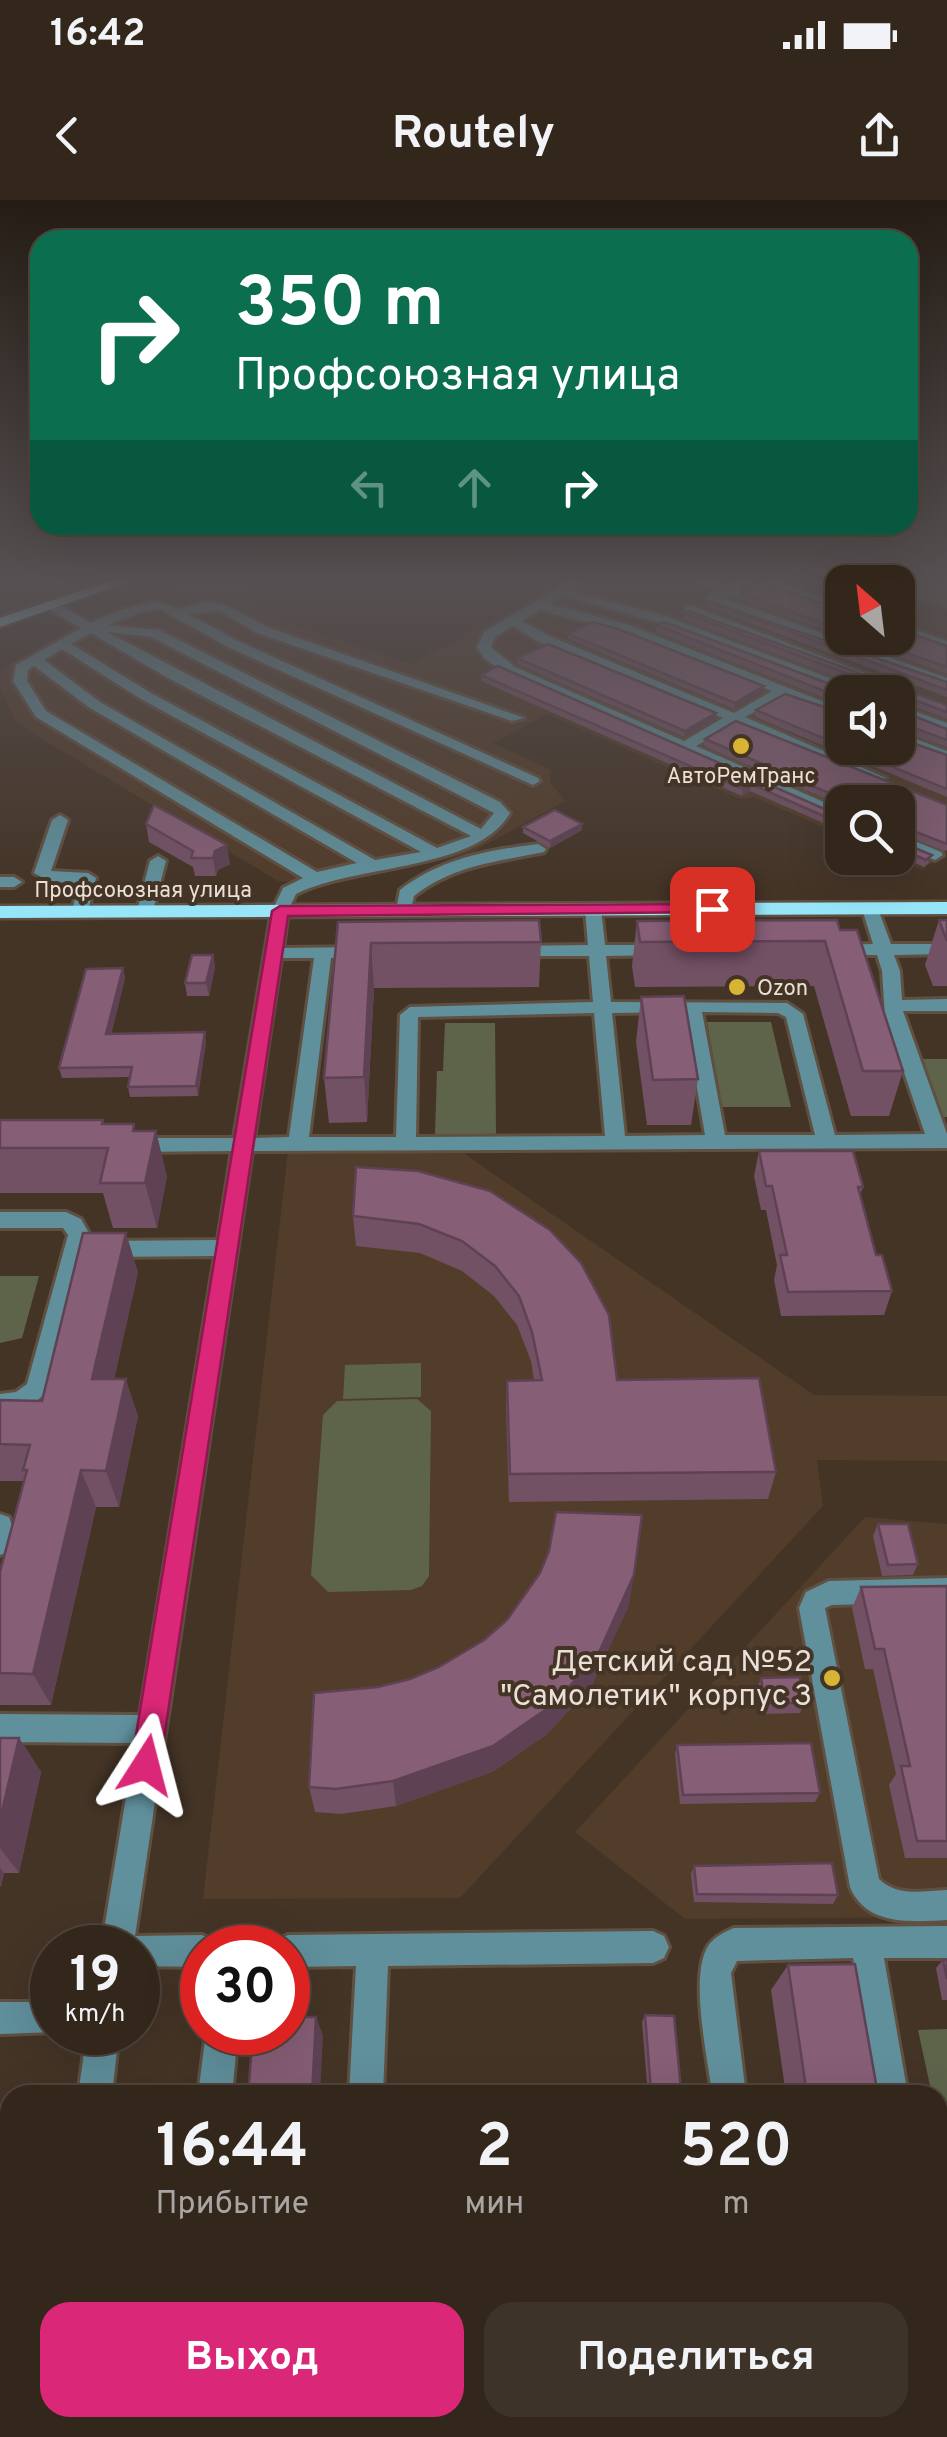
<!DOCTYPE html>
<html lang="ru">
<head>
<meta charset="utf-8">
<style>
  :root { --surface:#33271c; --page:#3e3329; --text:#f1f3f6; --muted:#a9a5a3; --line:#4e443b; --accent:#db2777 }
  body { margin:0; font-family:Overpass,sans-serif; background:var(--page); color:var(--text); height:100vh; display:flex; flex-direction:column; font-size:38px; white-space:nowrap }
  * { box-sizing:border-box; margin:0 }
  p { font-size:32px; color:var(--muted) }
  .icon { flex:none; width:55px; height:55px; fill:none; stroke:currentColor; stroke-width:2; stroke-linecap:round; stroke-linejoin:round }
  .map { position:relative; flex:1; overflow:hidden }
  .drawer { position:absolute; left:0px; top:1885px; width:948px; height:352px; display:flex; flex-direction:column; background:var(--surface); border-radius:30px 30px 0 0; box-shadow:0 10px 40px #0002,0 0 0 2px var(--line) }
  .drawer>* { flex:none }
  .top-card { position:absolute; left:30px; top:30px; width:888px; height:305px; border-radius:30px; box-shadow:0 10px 40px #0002,0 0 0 2px var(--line); background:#0b6e4f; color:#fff; overflow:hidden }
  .needle { width:65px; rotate:332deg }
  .buttons { position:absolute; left:825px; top:365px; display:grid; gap:20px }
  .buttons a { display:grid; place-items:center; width:90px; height:90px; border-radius:20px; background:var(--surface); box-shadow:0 10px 40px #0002,0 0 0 2px var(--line); font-size:50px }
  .speed { position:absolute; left:30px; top:1725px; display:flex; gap:20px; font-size:50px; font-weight:700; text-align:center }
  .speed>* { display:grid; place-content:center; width:130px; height:130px; border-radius:50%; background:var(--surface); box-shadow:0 10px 40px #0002,0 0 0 2px var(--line); line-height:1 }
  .speed small { font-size:25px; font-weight:400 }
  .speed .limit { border:15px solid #d22; background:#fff; color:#111 }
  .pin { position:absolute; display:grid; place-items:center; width:85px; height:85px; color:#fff; margin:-42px; border-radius:20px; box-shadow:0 5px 15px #0006 }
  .me { position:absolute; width:110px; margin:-55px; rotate:9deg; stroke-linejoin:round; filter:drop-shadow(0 0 8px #0008) }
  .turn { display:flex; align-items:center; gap:35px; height:210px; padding:0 40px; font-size:45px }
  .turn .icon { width:130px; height:130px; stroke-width:2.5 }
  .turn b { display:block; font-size:70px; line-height:85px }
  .lanes { display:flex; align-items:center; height:95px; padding:0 40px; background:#0003; justify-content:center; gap:50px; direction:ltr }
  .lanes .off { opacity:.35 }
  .eta { display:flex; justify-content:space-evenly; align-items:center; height:170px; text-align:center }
  .eta b { font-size:60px; font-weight:700; line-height:70px }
  .cta { display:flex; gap:20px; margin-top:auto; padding:20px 40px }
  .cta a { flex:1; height:115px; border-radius:30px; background:var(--accent); color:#fff; font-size:40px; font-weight:700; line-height:115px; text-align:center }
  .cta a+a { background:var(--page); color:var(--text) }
  .status { display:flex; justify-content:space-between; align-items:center; height:70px; padding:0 50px; background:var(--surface); direction:ltr }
  .status svg { height:28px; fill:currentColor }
  header { display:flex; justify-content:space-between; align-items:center; height:130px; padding:0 40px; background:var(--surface); font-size:45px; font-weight:700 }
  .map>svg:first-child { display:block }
</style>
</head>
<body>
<div class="status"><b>16:42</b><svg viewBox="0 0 49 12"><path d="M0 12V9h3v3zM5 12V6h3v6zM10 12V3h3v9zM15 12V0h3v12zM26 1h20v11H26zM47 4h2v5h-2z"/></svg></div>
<header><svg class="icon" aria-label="back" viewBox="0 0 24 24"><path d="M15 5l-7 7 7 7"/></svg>Routely<svg class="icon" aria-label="share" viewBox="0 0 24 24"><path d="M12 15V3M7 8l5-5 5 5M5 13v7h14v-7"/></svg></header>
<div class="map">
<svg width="947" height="2237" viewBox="0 0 947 2237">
  <rect width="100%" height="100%" fill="#443426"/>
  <g fill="#523c2a" fill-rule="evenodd">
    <path d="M0 376H108L0 416Z"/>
    <path d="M210 376H227L258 391 244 398 293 425 411 464 560 385 562 376H847L867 382H842V438H898V393L947 409V652L922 670 894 658H898V602H842V635L754 597 740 599 547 514 493 543 551 570 550 582 565 601 469 654 337 683 278 681 16 523 0 487V471L77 425ZM842 492H898V548H842Z"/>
    <path d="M459 950 814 1195 947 1196V1261L817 1260 823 1306 460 1698 203 1699 288 951Z"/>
    <path d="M865 1317 947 1324V1717L685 1719 575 1632Z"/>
  </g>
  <g fill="#5e644a">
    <path d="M847 376H947V409L898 393V382H867Z"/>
    <path d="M707 822H771L791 907H722Z"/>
    <path d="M445 823H495L496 934H435L437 871H443Z"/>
    <path d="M919 859H947V917H938Z"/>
    <path d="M0 1076H39L22 1138 0 1143Z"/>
    <path d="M421 1163V1197L343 1199 345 1165Z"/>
    <path d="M417 1199 431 1211 429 1376 422 1386 411 1390 328 1392 311 1375 323 1215 337 1201Z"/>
    <path d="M947 1829V1970L938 1924V1895H932L918 1830Z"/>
  </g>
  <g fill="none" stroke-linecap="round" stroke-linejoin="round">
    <defs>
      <g id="minor">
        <path d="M566 376H578V384L571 391 665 416 859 489 860 492H843L657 422 563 396 549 404 629 425 842 509V518L784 496 745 517 886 578 874 581 735 523 696 546 842 610V619L837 618 505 473 484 458 477 447 484 432 557 389 566 383ZM540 410 619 431 772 491 734 513 547 435 522 421ZM513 426 537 441 723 518 684 541 515 467 491 447 495 437Z"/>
        <path d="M683 376H700L728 386 747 376H763L842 405V413L753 382 739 390 741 396 722 397 947 478V487L708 401V395L718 390Z"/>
        <path d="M156 401 179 409 207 402 223 404 267 427 524 518 512 521 257 433 220 411 188 414 238 441 538 578 540 581 533 585 228 447 160 409 144 411 108 425 159 430 500 602 510 613C477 671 356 664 296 694L288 711 283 748 364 747 373 752 364 757 331 758 309 937H396L400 815 410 807 593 802 589 756H511L502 751 511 746 588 745 585 709 593 704 601 709 605 745H664L673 750 664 755 606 756 611 802 787 803 803 814 835 935 925 934 885 817 882 771 877 755H836L827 750 836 745 873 744 862 709 870 704 878 709 891 744H947V754L894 755 900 771 902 800 947 799V811H903L947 934V948L252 951 135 1736 202 1735 213 1740 216 1748H202V1767L138 1766V1748H101L135 1543 0 1542V1514L140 1515 215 1056 101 1057 90 1049 101 1041 218 1040 232 951 131 952 121 945 131 938H234L272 711 283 688 303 678 36 517 13 481 16 465 81 428 50 410V404H58L91 423 121 410ZM107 432 151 437 494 613 481 629ZM91 433 168 478 471 636 437 648 151 493 71 444ZM62 449 141 499 421 652 375 660 100 502 44 460ZM34 466 90 508 357 663 317 672 46 511 27 481 28 470ZM281 758H314L289 937 254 938ZM684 812 705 935 625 936 612 813ZM702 812 778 813 786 817 815 935H725ZM594 813 605 936 416 937 418 817Z"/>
        <path d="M685 406H693L870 475 858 478 685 412Z"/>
        <path d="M898 424 947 441V449L898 432Z"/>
        <path d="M898 505 947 523V532L898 514Z"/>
        <path d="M898 532 947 551V560L898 541Z"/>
        <path d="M60 615 68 620 51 671 88 673 96 678 88 711 80 716 72 711 79 683 51 682 34 673 52 620Z"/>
        <path d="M898 634 941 652 943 655 935 660 898 645Z"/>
        <path d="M538 644 546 649 544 652C496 662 454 665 414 696L410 714H398L396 710 400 690C440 659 488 650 538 644Z"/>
        <path d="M158 656 166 661 153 711 145 716 139 715 137 711 150 661Z"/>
        <path d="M0 677H14L22 682 14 687H0Z"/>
        <path d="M0 1012H66L81 1019 90 1035 49 1189 30 1208 0 1214V1194L16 1192 27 1184 68 1035 63 1028H0Z"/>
        <path d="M0 1314 9 1317C14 1328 14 1341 9 1352L0 1355Z"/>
        <path d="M947 1378V1402L832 1405 825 1408 879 1679C897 1697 923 1691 947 1690V1720C911 1722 866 1726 850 1687L799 1408 806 1392 829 1381Z"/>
        <path d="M947 1726V1758H884L908 1895H874L853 1758 737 1761 731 1773 746 1895H712C708 1857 689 1778 708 1746 714 1737 724 1732 734 1728Z"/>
        <path d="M653 1731 664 1736 669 1747 664 1758 653 1763 388 1766 383 1895H349L356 1766 288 1767V1748H274L277 1740 288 1735Z"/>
        <path d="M0 1802H52V1832H56L0 1834Z"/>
        <path d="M87 1832H119L112 1895H78Z"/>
        <path d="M206 1832H238L232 1895H198Z"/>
        <path d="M938 2154 947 2158V2204L938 2208Z"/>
        <path d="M32 2228H70L69 2237H31Z"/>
        <path d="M161 2228H199L197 2237H159Z"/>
        <path d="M748 2228H786L787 2237H749Z"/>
      </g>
      <g id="major">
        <path d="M125 376H145L0 427V418Z"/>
        <path d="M947 702V714L0 718V706Z"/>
      </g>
    </defs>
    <use href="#minor" stroke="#5f5042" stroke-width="6"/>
    <use href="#major" stroke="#5f5042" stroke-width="5"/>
    <use href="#minor" fill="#60909c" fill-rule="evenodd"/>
    <use href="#major" fill="#96e5f9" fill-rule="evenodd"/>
  </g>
  <g fill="#735165">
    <path d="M374 376H408L391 383Z"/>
    <path d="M742 394 842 410V436L741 400Z"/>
    <path d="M708 401 947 482V497L707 407Z"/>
    <path d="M684 413 947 505V519L899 501 842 492V505L656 432 657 425 843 489 861 488 860 486 683 419Z"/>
    <path d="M568 434 764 486 763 492 734 509 568 439Z"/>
    <path d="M846 438H898L947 446V474Z"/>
    <path d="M517 458 716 519 684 537 517 464Z"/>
    <path d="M481 475 838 615H842V631L750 591 742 596 481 481Z"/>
    <path d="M756 510 842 513V548H898V510L947 529V547L898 530V538L947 555V597L755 517Z"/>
    <path d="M705 539 947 605V650L945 651 898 633V602H842V606L704 546Z"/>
    <path d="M146 624 230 664 218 670 216 676H195L193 667 149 642Z"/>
    <path d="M523 627 582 630 550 648 523 633Z"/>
    <path d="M898 641 930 662 924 667 898 655Z"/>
    <path d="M939 720H947V786H933L925 765Z"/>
    <path d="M637 721 840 730 903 871 889 916H851L814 786 635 787 632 766Z"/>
    <path d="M338 722 541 742 539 787 374 788 367 922 329 923 324 878Z"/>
    <path d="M213 755 215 767 209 796H187L185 783Z"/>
    <path d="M123 768 125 778 111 834 206 842 198 896 130 897 128 887 130 877 62 878 59 868Z"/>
    <path d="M641 797 698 879 691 925H647L636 842Z"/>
    <path d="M0 920H103L104 924 136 931 167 976 157 1028H113L103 993H0Z"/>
    <path d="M759 951 863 987 860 995 876 1055 892 1091 884 1115 781 1116 774 1080 777 1065 766 1010H761L754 976Z"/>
    <path d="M418 971 617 1180 776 1272 768 1299 509 1302 506 1209 507 1181 534 1180 531 1161 517 1125 494 1096 462 1071 420 1053 356 1046 353 1016Z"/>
    <path d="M138 1072 114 1179 138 1216 119 1307H96L51 1505H0V1372L24 1281H0V1200L42 1201Z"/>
    <path d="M878 1324 918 1364 913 1375 882 1376 873 1336Z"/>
    <path d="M947 1386V1658H905L889 1585 896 1574 873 1469H865L852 1408 861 1387Z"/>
    <path d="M629 1405 591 1487 546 1535 492 1572 396 1606 341 1614 315 1612 309 1587 378 1487 410 1479Z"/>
    <path d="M761 1478 804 1503 800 1513 761 1514 757 1488Z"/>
    <path d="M0 1538H19L41 1572 19 1673H4L1 1686H0Z"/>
    <path d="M677 1545 820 1593 815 1602 680 1604 675 1554Z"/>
    <path d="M694 1666 838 1695 833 1704 694 1702 691 1674Z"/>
    <path d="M943 1760H947V1800H942L936 1768Z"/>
    <path d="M788 1765 878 1895H786L771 1790Z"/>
    <path d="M645 1815 681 1890 678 1895H648L642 1822Z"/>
  </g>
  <g fill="#5e4253">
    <path d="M391 376H408L391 383Z"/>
    <path d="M764 486 763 492 734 509 735 503Z"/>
    <path d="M716 513V519L684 537 685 531Z"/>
    <path d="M751 584 750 591 742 596 743 589Z"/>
    <path d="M582 624V630L550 648V641Z"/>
    <path d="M227 645 230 664 218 670 216 676 213 658 215 651Z"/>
    <path d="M371 743 374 788 367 922 364 877Z"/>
    <path d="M213 755 215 767 209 796 206 783Z"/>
    <path d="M123 768 125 778 109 844 106 834Z"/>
    <path d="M205 832 206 842 198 896 196 886Z"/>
    <path d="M156 931 167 976 157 1028 145 983Z"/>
    <path d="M126 1033 138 1072 106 1216 92 1179Z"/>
    <path d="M126 1179 138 1216 119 1307 106 1271Z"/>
    <path d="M81 1270 96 1307 51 1505 33 1474Z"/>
    <path d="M634 1375 629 1405 591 1487 546 1535 492 1572 396 1606 393 1581Z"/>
    <path d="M19 1538 41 1572 19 1673 0 1648V1620Z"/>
    <path d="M0 1668 4 1673 1 1686 0 1684Z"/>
    <path d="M316 1817 323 1835 320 1895H312Z"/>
    <path d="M325 2228H332V2237H324Z"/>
  </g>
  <g fill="#865e76" stroke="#5e4253" stroke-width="2.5">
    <path d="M754 380 842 410V430L742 394 744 386Z"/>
    <path d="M708 401 947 482V490Z"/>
    <path d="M688 411 947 505V512L901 495 898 497V492H842V498L657 425 664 422 843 489 864 488 862 479 684 413Z"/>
    <path d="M592 422 618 429 764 486 735 503 568 434Z"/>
    <path d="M898 429 947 446V467L864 438H898Z"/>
    <path d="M548 444 716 513 685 531 517 458Z"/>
    <path d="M498 466 838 615H842V624L751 584 743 589 481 475Z"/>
    <path d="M785 494 842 513V546L756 510Z"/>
    <path d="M898 510 947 529V540L898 522Z"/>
    <path d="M736 521 947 605V644L898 625V602H845V600L705 539Z"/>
    <path d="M898 522V538L947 555V589L846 548H898Z"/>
    <path d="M154 605 227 645 215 651 213 658H191L193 651 146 624Z"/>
    <path d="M555 610 582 624 550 641 523 627Z"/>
    <path d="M898 641 932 655 926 660 898 648Z"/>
    <path d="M539 720 541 742 371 743 364 877 324 878 338 722Z"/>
    <path d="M837 720 840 730H857L903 871H863L825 741 640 742 637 721Z"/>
    <path d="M939 720H947V741Z"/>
    <path d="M192 755H213L206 783H185Z"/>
    <path d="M123 768 106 834 205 832 196 886 128 887 132 867 59 868 86 769Z"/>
    <path d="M684 796 698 879 653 880 641 797Z"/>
    <path d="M0 920H103L102 924H134L133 931H156L145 983H100L108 948H0Z"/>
    <path d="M759 951H853L863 987H858L876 1055H882L892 1091 788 1092 780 1055H787L772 986H766Z"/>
    <path d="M356 967 418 971 490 991 550 1030 581 1063 609 1115 617 1180 759 1178 776 1272 510 1274 507 1181 542 1180 532 1132 519 1096 495 1066 462 1041 419 1024 353 1016Z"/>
    <path d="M83 1033H126L92 1179H126L106 1271 81 1270 33 1474 0 1473V1372L27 1270H23L30 1245 0 1244V1200L42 1201Z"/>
    <path d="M556 1312 642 1315 634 1375 596 1459 548 1508 493 1546 393 1581 336 1589 309 1587 314 1493 378 1487 410 1479 439 1467 484 1440 507 1420 540 1373 549 1351Z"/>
    <path d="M878 1324H908L918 1364 888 1365Z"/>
    <path d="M947 1386V1641H917L901 1566H910L884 1449H875L861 1387Z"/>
    <path d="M800 1477 804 1503H765L761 1478Z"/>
    <path d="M0 1538H19L0 1620Z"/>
    <path d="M811 1543 820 1593 683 1595 677 1545Z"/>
    <path d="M832 1663 838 1695 697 1694 694 1666Z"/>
    <path d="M943 1760H947V1779Z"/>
    <path d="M855 1764 878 1895H807L788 1765Z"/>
    <path d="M645 1815 674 1816 681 1890 651 1891Z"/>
    <path d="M288 1817H316L312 1895H248L253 1832H288Z"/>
    <path d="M219 2228H325L324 2237H218Z"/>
  </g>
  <linearGradient id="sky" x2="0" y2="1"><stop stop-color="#251d15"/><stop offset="0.55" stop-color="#565052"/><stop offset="1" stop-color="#565052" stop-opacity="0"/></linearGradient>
  <rect width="947" height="689" fill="url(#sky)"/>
  <path fill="#db2777" stroke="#8e194d" stroke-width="2.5" d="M712 704 720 709 718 712 288 716 160 1565 156 1575 146 1580 135 1575 131 1565 272 711 280 706Z"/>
  <g fill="#d8b434" stroke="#443426" stroke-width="4">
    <circle cx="741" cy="546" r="10"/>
    <circle cx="737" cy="787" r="10"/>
    <circle cx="832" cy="1478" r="10"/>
  </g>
  <g text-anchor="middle" stroke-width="8" stroke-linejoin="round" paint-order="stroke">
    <g font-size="22" fill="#eae0d7" stroke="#443426">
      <text x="741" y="583">АвтоРемТранс</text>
      <text x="757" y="795" text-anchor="start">Ozon</text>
    </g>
    <g font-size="22" fill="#eae0d7" stroke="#443426">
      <text x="143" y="697">Профсоюзная улица</text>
    </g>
    <g font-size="30" fill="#eae0d7" stroke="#443426" text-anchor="end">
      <text x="812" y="1471">Детский сад №52<tspan x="812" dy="34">"Самолетик" корпус 3</tspan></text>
    </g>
  </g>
</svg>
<div class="buttons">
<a><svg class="needle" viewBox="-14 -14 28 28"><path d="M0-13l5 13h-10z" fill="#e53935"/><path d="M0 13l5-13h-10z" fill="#a9a5a3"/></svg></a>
<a><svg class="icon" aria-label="sound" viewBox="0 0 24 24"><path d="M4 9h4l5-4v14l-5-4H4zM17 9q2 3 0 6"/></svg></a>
<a><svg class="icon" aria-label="search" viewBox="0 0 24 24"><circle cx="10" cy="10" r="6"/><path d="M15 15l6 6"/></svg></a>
</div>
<div class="speed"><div>19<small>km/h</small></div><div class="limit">30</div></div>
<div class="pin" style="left:712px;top:709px;background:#d93025"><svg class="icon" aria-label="arrive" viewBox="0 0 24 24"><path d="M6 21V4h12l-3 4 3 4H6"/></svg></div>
<svg class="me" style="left:146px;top:1565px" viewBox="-20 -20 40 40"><path d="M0-17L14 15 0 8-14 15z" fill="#db2777" stroke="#fff" stroke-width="4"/></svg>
<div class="top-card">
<div class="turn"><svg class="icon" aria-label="right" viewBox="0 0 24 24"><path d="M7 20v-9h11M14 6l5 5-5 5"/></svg><div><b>350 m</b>Профсоюзная улица</div></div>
<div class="lanes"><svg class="icon off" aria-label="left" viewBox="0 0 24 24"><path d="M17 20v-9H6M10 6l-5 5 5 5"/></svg><svg class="icon off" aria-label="ahead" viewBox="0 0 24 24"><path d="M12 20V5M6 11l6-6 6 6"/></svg><svg class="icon" aria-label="right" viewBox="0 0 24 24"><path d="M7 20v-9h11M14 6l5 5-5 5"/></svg></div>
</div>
<section class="drawer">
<div class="eta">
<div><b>16:44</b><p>Прибытие</p></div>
<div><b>2</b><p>мин</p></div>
<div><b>520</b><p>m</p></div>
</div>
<div class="cta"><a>Выход</a><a>Поделиться</a></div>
</section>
</div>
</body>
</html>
